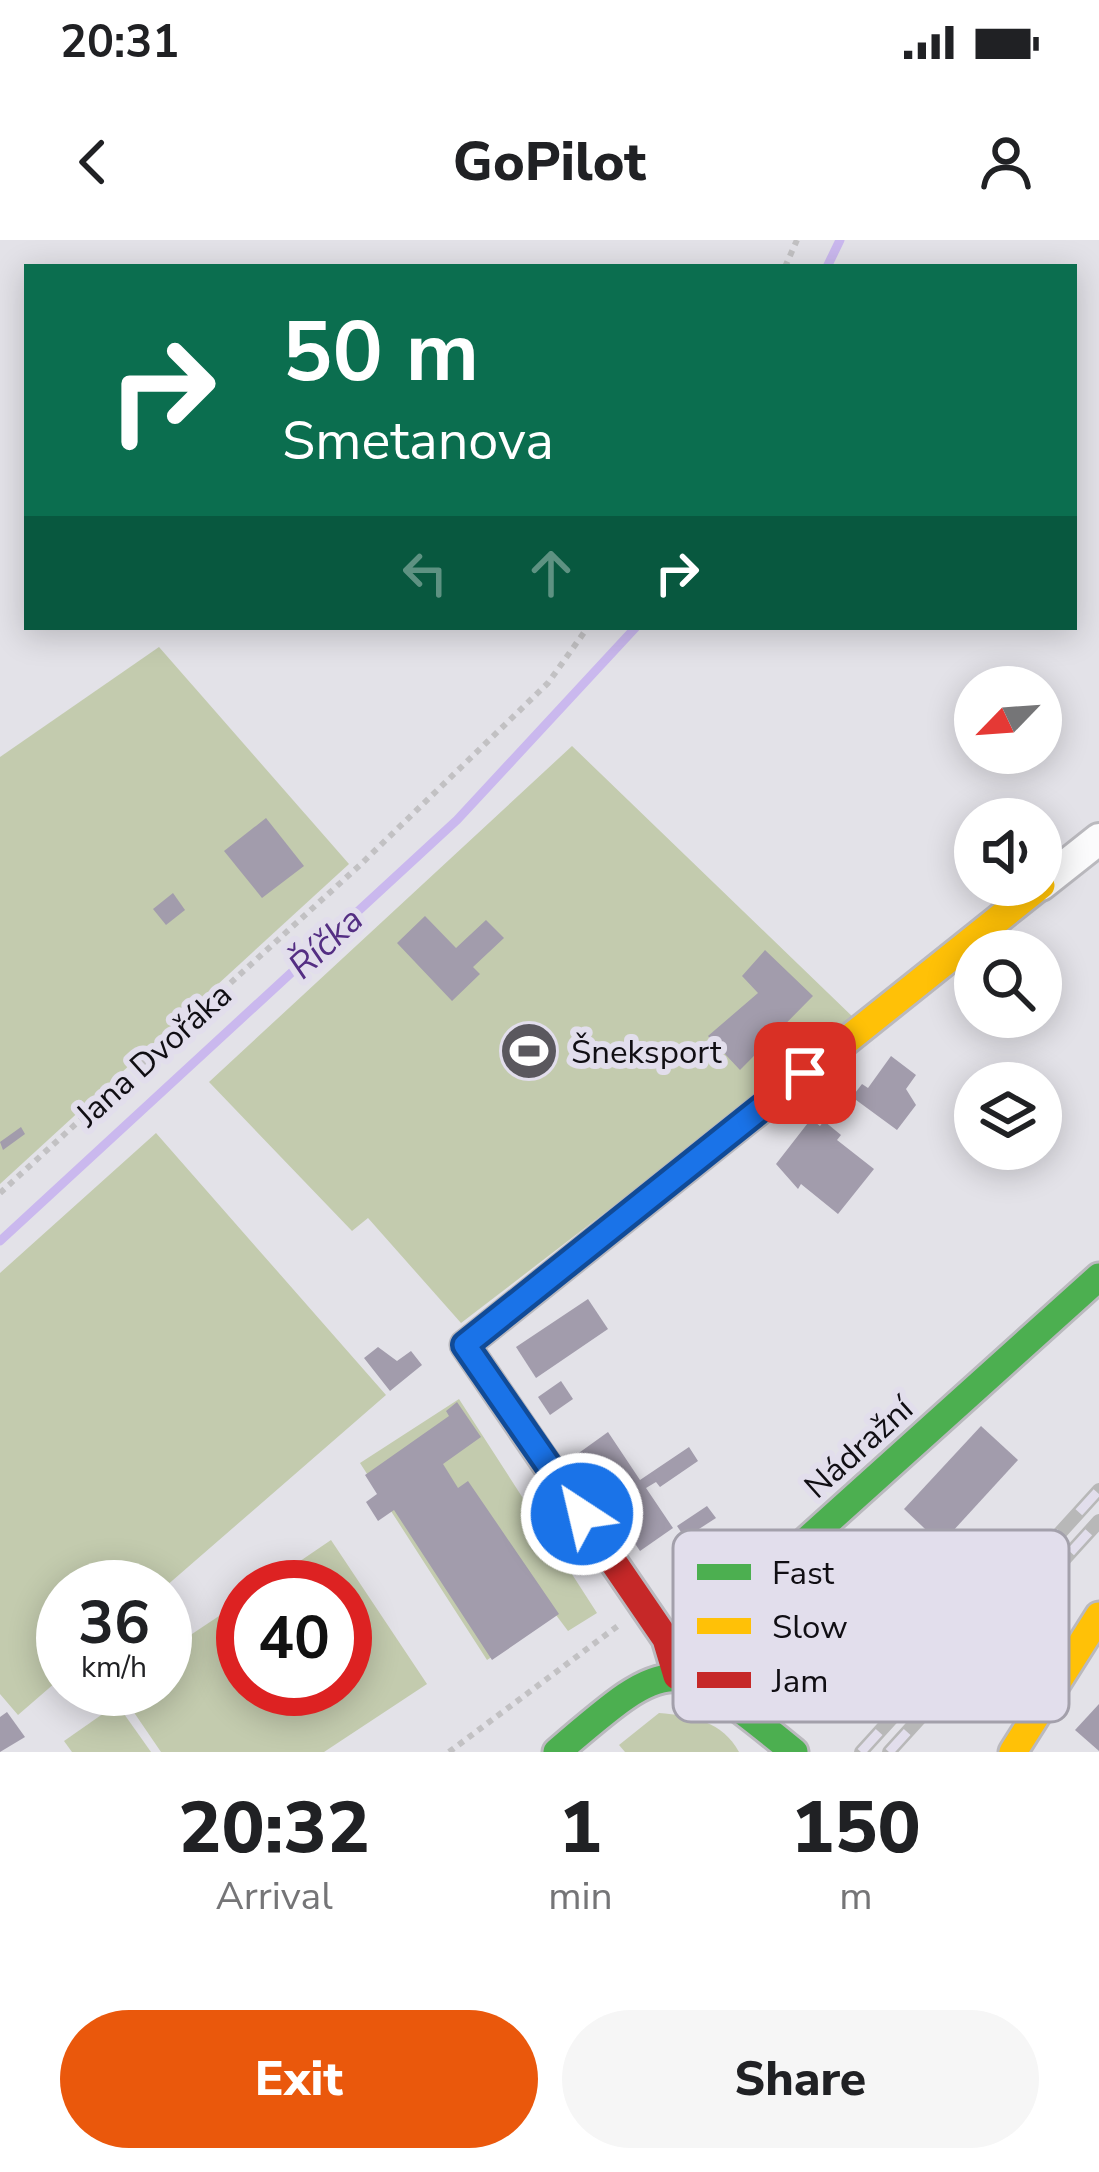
<!DOCTYPE html>
<html lang="en">
<head>
<meta charset="utf-8">
<style>
  :root { --surface:#fff; --page:#f6f6f6; --text:#202124; --muted:#757577; --accent:#ea580c }
  body { margin:0; font-family:"Nunito Sans",sans-serif; background:var(--page); color:var(--text); height:100vh; display:flex; flex-direction:column; font-size:45px; white-space:nowrap }
  * { box-sizing:border-box; margin:0 }
  p { font-size:39px; color:var(--muted) }
  .icon { flex:none; width:66px; height:66px; fill:none; stroke:currentColor; stroke-width:2; stroke-linecap:round; stroke-linejoin:round }
  .map { position:relative; height:1512px; overflow:hidden }
  .panel { display:flex; flex-direction:column; background:var(--surface); flex:1 }
  .panel>* { flex:none }
  .guide { position:absolute; left:24px; top:24px; width:1053px; height:366px; border-radius:0px; box-shadow:0 6px 30px #0003; background:#0b6e4f; color:#fff; overflow:hidden }
  .needle { width:78px; rotate:245deg }
  .fabs { position:absolute; left:954px; top:426px; display:grid; gap:24px }
  .fabs a { display:grid; place-items:center; width:108px; height:108px; border-radius:50%; background:var(--surface); box-shadow:0 6px 30px #0003; font-size:60px }
  .speed { position:absolute; left:36px; top:1320px; display:flex; gap:24px; font-size:60px; font-weight:700; text-align:center }
  .speed>* { display:grid; place-content:center; width:156px; height:156px; border-radius:50%; background:var(--surface); box-shadow:0 6px 30px #0003; line-height:1 }
  .speed small { font-size:30px; font-weight:400 }
  .speed .limit { border:18px solid #d22; background:#fff; color:#111 }
  .pin { position:absolute; display:grid; place-items:center; width:102px; height:102px; color:#fff; margin:-51px; border-radius:24px; box-shadow:0 6px 18px #0006 }
  .me { position:absolute; width:132px; margin:-66px; rotate:325deg; stroke-linejoin:round; filter:drop-shadow(0 0 9px #0008) }
  .turn { display:flex; align-items:center; gap:42px; height:252px; padding:0 60px; font-size:54px }
  .turn .icon { width:156px; height:156px; stroke-width:2.5 }
  .turn b { display:block; font-size:84px; line-height:102px }
  .lanes { display:flex; align-items:center; height:114px; padding:0 60px; background:#0003; justify-content:center; gap:60px; direction:ltr }
  .lanes .off { opacity:.35 }
  .eta { display:flex; justify-content:space-evenly; align-items:center; height:204px; text-align:center }
  .eta b { font-size:72px; font-weight:800; line-height:84px }
  .button { display:flex; gap:24px; margin-top:auto; padding:24px 60px }
  .button a { flex:1; height:138px; border-radius:72px; background:var(--accent); color:#fff; font-size:48px; font-weight:800; line-height:138px; text-align:center }
  .button a+a { background:var(--page); color:var(--text) }
  .status { display:flex; justify-content:space-between; align-items:center; height:84px; padding:0 60px; background:var(--surface); direction:ltr }
  .status svg { height:33px; fill:currentColor }
  header { display:flex; justify-content:space-between; align-items:center; height:156px; padding:0 60px; background:var(--surface); font-size:54px; font-weight:800 }
  .map>svg:first-child { display:block }
</style>
</head>
<body>
<div class="status"><b>20:31</b><svg viewBox="0 0 49 12"><path d="M0 12V9h3v3zM5 12V6h3v6zM10 12V3h3v9zM15 12V0h3v12zM26 1h20v11H26zM47 4h2v5h-2z"/></svg></div>
<header><svg class="icon" aria-label="back" viewBox="0 0 24 24"><path d="M15 5l-7 7 7 7"/></svg>GoPilot<svg class="icon" aria-label="person" viewBox="0 0 24 24"><circle cx="12" cy="8" r="4"/><path d="M4 21q1-7 8-7t8 7"/></svg></header>
<div class="map">
<svg width="1099" height="1512" viewBox="0 0 1099 1512">
  <rect width="100%" height="100%" fill="#e3e2e8"/>
  <g fill="#c3cbae">
    <path d="M159 407 349 624 0 944V517Z"/>
    <path d="M572 506 856 780 461 1083 368 978 352 991 209 842Z"/>
    <path d="M156 893 386 1155 165 1347H63V1436L18 1475 0 1454V1033Z"/>
    <path d="M459 1159 597 1373 568 1391 556 1375 487 1420 360 1223Z"/>
    <path d="M331 1300 427 1444 324 1512H161L118 1449H165V1412L243 1360V1449H345V1347H262Z"/>
    <path d="M117 1464 151 1512H72L64 1501Z"/>
    <path d="M659 1473C692 1476 722 1481 739 1512H625L619 1505Z"/>
  </g>
  <g fill="none" stroke-linecap="round" stroke-linejoin="round">
    <g stroke="#cab8ee" stroke-width="9">
      <path d="M827 27 840 0"/>
      <path d="M0 1001 457 580 636 387"/>
    </g>
  </g>
  <g fill="#a29cac">
    <path d="M266 578 304 626 262 658 224 611Z"/>
    <path d="M173 653 185 670 166 685 153 669Z"/>
    <path d="M425 676 456 708 486 680 504 698 473 727 480 734 452 761 397 703Z"/>
    <path d="M765 710 813 756 740 830 708 796 758 753 742 736Z"/>
    <path d="M891 816 916 835 906 849 916 865 897 890 852 857 862 844 868 848Z"/>
    <path d="M811 879 820 886 824 881 841 895 837 900 874 929 838 974 801 944 798 949 776 924Z"/>
    <path d="M21 887 25 894 3 910 0 902Z"/>
    <path d="M588 1059 608 1089 536 1138 516 1107Z"/>
    <path d="M378 1107 397 1121 411 1111 422 1125 390 1151 364 1118Z"/>
    <path d="M561 1141 573 1159 550 1175 538 1157Z"/>
    <path d="M457 1162 481 1197 443 1224 458 1248 468 1241 559 1374 492 1420 394 1270 378 1281 366 1262 377 1254 365 1235 449 1176 446 1171Z"/>
    <path d="M981 1186 1018 1220 941 1304 904 1269Z"/>
    <path d="M608 1192 640 1240 689 1207 698 1221 660 1247 656 1242 646 1248 673 1288 640 1311 576 1215Z"/>
    <path d="M707 1266 716 1278 685 1298 677 1286Z"/>
    <path d="M1099 1464V1511L1075 1490Z"/>
    <path d="M7 1472 25 1497 0 1512V1477Z"/>
  </g>
  <g fill="none" stroke-linecap="round" stroke-linejoin="round">
    <defs>
      <path id="street" d="M1041 645 1099 599"/>
      <g id="fast">
        <path d="M677 1436 695 1401 1099 1037"/>
        <path d="M557 1512C673 1412 674 1414 794 1512"/>
      </g>
      <g id="slow">
        <path d="M473 1099 1041 645"/>
        <path d="M1013 1512 1099 1376"/>
      </g>
      <path id="jam" d="M473 1099 465 1105 666 1399 677 1436"/>
    </defs>
    <use href="#street" stroke="#bab9be" stroke-width="36"/>
    <use href="#fast" stroke="#bab9be" stroke-width="33"/>
    <use href="#slow" stroke="#bab9be" stroke-width="33"/>
    <use href="#jam" stroke="#bab9be" stroke-width="33"/>
    <g stroke="#c2c1c3" stroke-width="6" stroke-dasharray="6 6" stroke-linecap="butt">
      <path d="M785 27 797 0"/>
      <path d="M0 953 360 625 548 443 588 387"/>
      <path d="M449 1512 619 1385"/>
    </g>
    <use href="#street" stroke="#fbfbfc" stroke-width="30"/>
    <use href="#fast" stroke="#4caf50" stroke-width="27"/>
    <use href="#slow" stroke="#ffc107" stroke-width="27"/>
    <use href="#jam" stroke="#c62828" stroke-width="27"/>
    <defs>
      <g id="rail">
        <path d="M861 1512 1099 1250"/>
        <path d="M889 1512 1099 1281"/>
      </g>
    </defs>
    <use href="#rail" stroke="#b8b8b8" stroke-width="14"/>
    <use href="#rail" stroke="#e2deec" stroke-width="9" stroke-dasharray="27" stroke-linecap="butt"/>
  </g>
  <g fill="none" stroke-linecap="round" stroke-linejoin="round">
    <defs>
      <path id="route" d="M582 1274 465 1105 805 833"/>
    </defs>
    <use href="#route" stroke="#114b97" stroke-width="30"/>
    <use href="#route" stroke="#1a73e8" stroke-width="21"/>
  </g>
  <defs>
    <symbol id="stadium-disc" viewBox="-11 -11 22 22"><circle r="9.5" fill="#5a585e" stroke="#e2deec"/><path d="M0-5a6.5 5 0 1 0 0 10a6.5 5 0 1 0 0-10ZM-3.5-1.8h7v3.6h-7Z" fill="#fff"/></symbol>
  </defs>
  <g fill-rule="evenodd">
    <use href="#stadium-disc" x="496" y="778" width="66" height="66"/>
  </g>
  <g text-anchor="middle" stroke-width="12" stroke-linejoin="round" paint-order="stroke">
    <g font-size="33" fill="#100e13" stroke="#e2deec" text-anchor="start">
      <text x="571" y="823">Šneksport</text>
    </g>
    <g font-size="33" fill="#100e13" stroke="#e2deec">
      <text transform="translate(153 814) rotate(-42)" y="12">Jana Dvořáka</text>
      <text transform="translate(858 1207) rotate(-42)" y="12">Nádražní</text>
    </g>
    <g font-size="36" font-style="italic" fill="#542e83" stroke="#e2deec">
      <text transform="translate(325 702) rotate(-43)" y="13">Říčka</text>
    </g>
  </g>
  <rect x="673" y="1290" width="396" height="192" rx="18" fill="#e2deec" stroke="#a3a0ab" stroke-width="3"/>
  <rect x="697" y="1324" width="54" height="16" fill="#4caf50"/>
  <rect x="697" y="1378" width="54" height="16" fill="#ffc107"/>
  <rect x="697" y="1432" width="54" height="16" fill="#c62828"/>
  <g font-size="33" fill="#100e13">
    <text x="772" y="1344">Fast</text>
    <text x="772" y="1398">Slow</text>
    <text x="772" y="1452">Jam</text>
  </g>
</svg>
<div class="fabs">
<a><svg class="needle" viewBox="-14 -14 28 28"><path d="M0-13l5 13h-10z" fill="#e53935"/><path d="M0 13l5-13h-10z" fill="#757577"/></svg></a>
<a><svg class="icon" aria-label="sound" viewBox="0 0 24 24"><path d="M4 9h4l5-4v14l-5-4H4zM17 9q2 3 0 6"/></svg></a>
<a><svg class="icon" aria-label="search" viewBox="0 0 24 24"><circle cx="10" cy="10" r="6"/><path d="M15 15l6 6"/></svg></a>
<a><svg class="icon" aria-label="layers" viewBox="0 0 24 24"><path d="M12 4l9 5-9 5-9-5zM3 14l9 5 9-5"/></svg></a>
</div>
<div class="speed"><div>36<small>km/h</small></div><div class="limit">40</div></div>
<div class="pin" style="left:805px;top:833px;background:#d93025"><svg class="icon" aria-label="arrive" viewBox="0 0 24 24"><path d="M6 21V4h12l-3 4 3 4H6"/></svg></div>
<svg class="me" style="left:582px;top:1274px" viewBox="-20 -20 40 40"><circle r="17" fill="#1a73e8" stroke="#fff" stroke-width="3"/><path d="M0-11L8 9 0 5-8 9z" fill="#fff"/></svg>
<div class="guide">
<div class="turn"><svg class="icon" aria-label="right" viewBox="0 0 24 24"><path d="M7 20v-9h11M14 6l5 5-5 5"/></svg><div><b>50 m</b>Smetanova</div></div>
<div class="lanes"><svg class="icon off" aria-label="left" viewBox="0 0 24 24"><path d="M17 20v-9H6M10 6l-5 5 5 5"/></svg><svg class="icon off" aria-label="ahead" viewBox="0 0 24 24"><path d="M12 20V5M6 11l6-6 6 6"/></svg><svg class="icon" aria-label="right" viewBox="0 0 24 24"><path d="M7 20v-9h11M14 6l5 5-5 5"/></svg></div>
</div>
</div>
<section class="panel">
<div class="eta">
<div><b>20:32</b><p>Arrival</p></div>
<div><b>1</b><p>min</p></div>
<div><b>150</b><p>m</p></div>
</div>
<div class="button"><a>Exit</a><a>Share</a></div>
</section>
</body>
</html>
